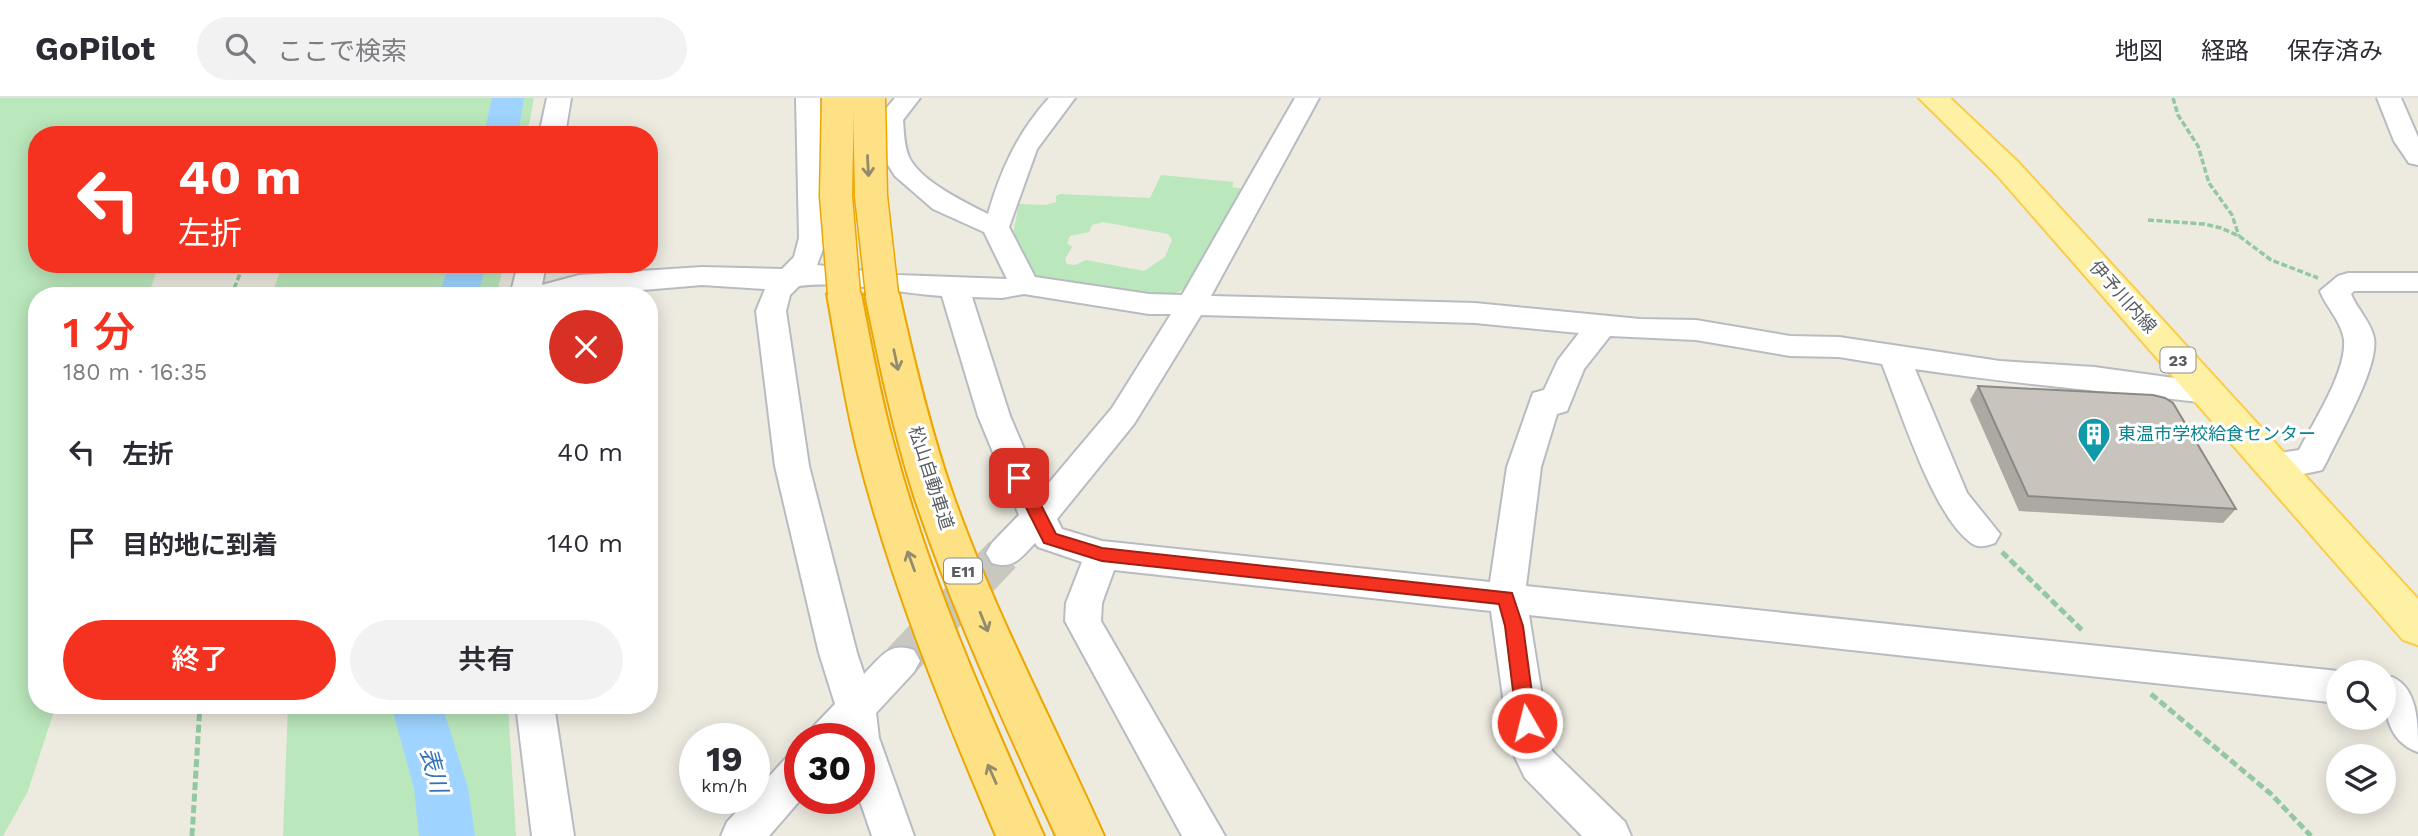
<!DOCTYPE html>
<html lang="ja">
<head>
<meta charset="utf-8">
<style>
  :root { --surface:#fff; --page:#f2f2f3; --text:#2b2b33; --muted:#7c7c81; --line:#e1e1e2; --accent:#f4321f }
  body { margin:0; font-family:"Work Sans","Noto Sans JP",sans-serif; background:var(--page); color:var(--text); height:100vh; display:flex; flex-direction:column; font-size:26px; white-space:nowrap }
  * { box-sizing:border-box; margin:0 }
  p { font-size:23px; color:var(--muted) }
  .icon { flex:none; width:38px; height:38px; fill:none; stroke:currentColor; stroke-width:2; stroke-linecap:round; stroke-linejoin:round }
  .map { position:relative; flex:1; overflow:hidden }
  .details { position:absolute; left:28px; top:189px; width:630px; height:427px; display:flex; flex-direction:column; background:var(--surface); border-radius:28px; box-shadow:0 4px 18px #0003 }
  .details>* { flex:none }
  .banner { position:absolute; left:28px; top:28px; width:630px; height:147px; border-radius:28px; box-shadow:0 4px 18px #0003; background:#f4321f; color:#fff; overflow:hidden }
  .tools { position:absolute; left:2326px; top:562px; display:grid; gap:14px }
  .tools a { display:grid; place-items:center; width:70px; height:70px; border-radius:50%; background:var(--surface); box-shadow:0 4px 18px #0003; font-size:35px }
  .speed { position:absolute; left:679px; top:625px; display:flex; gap:14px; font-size:35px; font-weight:700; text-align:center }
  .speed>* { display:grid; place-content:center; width:91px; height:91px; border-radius:50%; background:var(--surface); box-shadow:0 4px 18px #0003; line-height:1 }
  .speed small { font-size:18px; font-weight:400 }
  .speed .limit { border:10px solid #d22; background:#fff; color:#111 }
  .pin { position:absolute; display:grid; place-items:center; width:60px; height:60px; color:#fff; margin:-30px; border-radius:14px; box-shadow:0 4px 10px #0006 }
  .me { position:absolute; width:77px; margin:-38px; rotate:352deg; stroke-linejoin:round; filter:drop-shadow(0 0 5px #0008) }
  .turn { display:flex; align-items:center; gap:24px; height:147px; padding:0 35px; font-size:32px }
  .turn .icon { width:91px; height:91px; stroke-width:2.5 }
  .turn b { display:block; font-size:49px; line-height:60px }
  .round { display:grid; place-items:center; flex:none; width:74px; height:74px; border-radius:37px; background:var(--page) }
  .summary { display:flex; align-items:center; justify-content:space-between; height:119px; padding:0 35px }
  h1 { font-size:42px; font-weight:600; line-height:52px; color:var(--accent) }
  .action { display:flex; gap:14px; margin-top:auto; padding:14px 35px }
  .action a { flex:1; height:80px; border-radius:42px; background:var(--accent); color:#fff; font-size:28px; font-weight:600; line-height:80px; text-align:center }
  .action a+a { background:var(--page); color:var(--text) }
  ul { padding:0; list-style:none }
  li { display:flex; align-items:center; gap:21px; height:91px; padding:0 35px }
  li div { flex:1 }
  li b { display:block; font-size:26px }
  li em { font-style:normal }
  header { display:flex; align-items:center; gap:42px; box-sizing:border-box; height:98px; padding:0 35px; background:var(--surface); border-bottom:2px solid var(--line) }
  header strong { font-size:33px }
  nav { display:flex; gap:38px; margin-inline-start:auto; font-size:24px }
  .search { width:490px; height:63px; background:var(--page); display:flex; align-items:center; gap:18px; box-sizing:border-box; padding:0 24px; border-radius:38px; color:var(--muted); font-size:26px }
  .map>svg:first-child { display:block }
</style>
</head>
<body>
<header>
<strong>GoPilot</strong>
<div class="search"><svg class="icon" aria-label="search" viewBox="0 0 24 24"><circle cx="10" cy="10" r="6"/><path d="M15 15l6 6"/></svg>ここで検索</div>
<nav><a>地図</a><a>経路</a><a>保存済み</a></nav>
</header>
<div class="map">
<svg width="2418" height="738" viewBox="0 0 2418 738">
  <rect width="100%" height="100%" fill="#edebe0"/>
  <g fill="#bae7bb" fill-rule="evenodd">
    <path d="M0 0H534L527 37H37V166H159L148 198H37V607H56L28 693 3 738H0Z"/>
    <path d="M1161 77 1234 84 1232 89 1244 91 1188 190 1171 197 1155 200 1029 182 1012 141 1019 106 1046 107 1056 104V98L1060 96 1150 100ZM1103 124 1168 136 1172 142 1165 159 1144 173 1086 162 1075 167 1067 166 1065 161 1072 149 1067 145 1070 138 1089 134 1092 127Z"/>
    <path d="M283 166H503L497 198H271Z"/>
    <path d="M288 607H508L516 738H283Z"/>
  </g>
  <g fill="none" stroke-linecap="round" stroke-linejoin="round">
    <g fill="#9ed4ff" fill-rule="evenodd">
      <path d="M492 0H524L518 37H484Z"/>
      <path d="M449 166H487L477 198H439Z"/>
      <path d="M391 607H442L468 690 475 738H419L414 690Z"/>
    </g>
    <path stroke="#c8c8c0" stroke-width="37" stroke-dasharray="37 18" stroke-linecap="butt" d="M901 563 1004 455"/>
    <defs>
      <g id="minor">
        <path d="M547 0H571L565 37H539Z"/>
        <path d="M796 0H820L827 140 817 167 898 177 1007 181 984 134 933 111 895 78 883 59 877 21 895 0H920L903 22C904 34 904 48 909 59 920 83 966 105 988 116 1001 71 1018 34 1049 0H1075L1037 51 1009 129 1035 179 1149 196 1182 197 1295 0H1319L1211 198 1475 205 1640 221 1696 222 1790 238 1839 239 2000 263 2094 269 2218 286 2223 294 2218 302 2207 305C2110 293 2012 286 1915 271L1967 395 2000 436 1995 445C1986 448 1978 451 1970 444 1932 415 1901 313 1882 266L1839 259 1790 258 1696 242 1610 238 1584 271 1567 313 1557 316 1541 369 1526 488 2338 573 2342 574H2338V605L1529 517 1550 648 1553 654 1625 724 1631 738H1582L1525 680 1510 649 1491 513 1114 472 1102 505 1101 523 1225 738H1182L1065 523 1066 505 1082 464 1038 449 1035 445C1021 460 1013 472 992 465L986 455 992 445 1019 417 978 318 942 198C895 195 845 182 799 188L790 197 786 213 809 368 857 555 864 576C881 559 889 543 914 552L920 563 914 574 876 615 879 640 914 738H872L859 700V640H808L814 628 835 606 819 555 775 368 756 213 765 191 702 187 572 198H510L518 166H546L542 187 579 177 702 169 782 171 794 159 799 140ZM1024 196 1149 216H1171L1112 310 1042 393 1010 318 972 199 1002 200ZM1201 217 1475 225 1579 235 1558 262 1544 292 1533 295 1507 369 1490 484 1102 443 1062 431 1057 421 1134 326Z"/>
        <path d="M2377 0H2401L2418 39V67L2409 65 2394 43Z"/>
        <path d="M2348 175H2418V193H2354L2351 196C2357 211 2371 224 2374 240 2379 269 2340 335 2327 363L2322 372C2302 377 2279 381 2259 376L2254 367 2259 358 2299 352C2313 325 2347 273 2344 242 2342 224 2326 209 2320 193L2338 178Z"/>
        <path d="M2392 579C2418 590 2418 625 2418 654 2386 643 2384 611 2384 582Z"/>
        <path d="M516 607H554L574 738H532Z"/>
        <path d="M800 655 802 700 769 738H721L727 724 749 700H754V695L786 660Z"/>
      </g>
      <path id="major" d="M1919 0H1950L2019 65 2418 501V547L2403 542 1997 77Z"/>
      <g id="highway">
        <path d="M844 185 856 188 861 196C871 246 880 297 894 347 930 482 987 610 1044 738H996C942 611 889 482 856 348 844 297 836 247 827 196L832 188Z"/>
        <path d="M882 185 894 188 899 196C914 264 930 331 953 397 995 515 1053 624 1104 738H1056C1005 627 953 515 914 398 893 332 879 264 865 196L870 188Z"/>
      </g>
    </defs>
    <use href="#minor" stroke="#b8bbc0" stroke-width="4"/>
    <use href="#major" stroke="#fbcc4c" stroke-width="4"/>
    <use href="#highway" stroke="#eda600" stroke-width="4"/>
    <g stroke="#93c8a2" stroke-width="3.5" stroke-dasharray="6 2.5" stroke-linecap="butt">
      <path d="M2173 0 2178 17 2198 48 2209 85 2232 117 2239 138"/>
      <path d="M2148 122 2204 126 2221 130 2239 138 2271 162 2318 180"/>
      <path d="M231 198 244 166"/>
    </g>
    <g stroke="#93c8a2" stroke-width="5" stroke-dasharray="8 3.5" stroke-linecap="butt">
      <path d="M2002 454 2083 533"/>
      <path d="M2151 596 2271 696 2311 738"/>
      <path d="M192 738 200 607"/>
    </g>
    <use href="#minor" fill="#fff" fill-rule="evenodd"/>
    <use href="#major" fill="#fff1a3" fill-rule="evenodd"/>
    <use href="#highway" fill="#ffe185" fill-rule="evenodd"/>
    <defs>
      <g id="highway-bridge">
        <path d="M838 0 836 98 844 196"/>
        <path d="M869 0 871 98 882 196"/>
      </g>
    </defs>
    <use href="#highway-bridge" stroke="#eda600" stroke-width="35" stroke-linecap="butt"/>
    <use href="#highway-bridge" stroke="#ffe185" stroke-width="32"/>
  </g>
  <path fill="#aca9a3" d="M1978 288 2236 411 2223 425 2019 413 1970 302Z"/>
  <path fill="#c8c4bd" stroke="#8c8984" stroke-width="2" d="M1978 288 2153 297 2165 300 2173 305 2236 411 2028 398Z"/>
  <defs><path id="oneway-shaft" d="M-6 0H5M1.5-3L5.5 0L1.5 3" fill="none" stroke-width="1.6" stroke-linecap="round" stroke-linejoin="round" transform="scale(1.75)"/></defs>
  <g stroke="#938b6e">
    <use href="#oneway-shaft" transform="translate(868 68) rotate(87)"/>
    <use href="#oneway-shaft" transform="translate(896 262) rotate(78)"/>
    <use href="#oneway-shaft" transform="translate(911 463) rotate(-110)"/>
    <use href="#oneway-shaft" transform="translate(984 524) rotate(68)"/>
    <use href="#oneway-shaft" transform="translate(992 676) rotate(-114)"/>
  </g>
  <path fill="#f4321f" stroke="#9f2014" stroke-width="2" d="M1019 375 1025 376 1056 436 1102 450 1512 495 1523 528 1536 625 1533 631 1527 633 1520 631 1517 625 1505 528 1499 506 1102 463 1044 445 1011 380Z"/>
  <defs>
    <symbol id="building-pin" viewBox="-11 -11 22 30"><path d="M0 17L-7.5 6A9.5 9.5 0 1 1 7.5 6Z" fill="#0f9aa8" stroke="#fff"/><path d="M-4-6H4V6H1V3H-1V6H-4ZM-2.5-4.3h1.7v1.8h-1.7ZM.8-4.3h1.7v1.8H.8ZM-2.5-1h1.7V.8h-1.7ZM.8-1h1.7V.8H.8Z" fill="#fff"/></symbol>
  </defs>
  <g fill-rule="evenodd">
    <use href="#building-pin" x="2075" y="317" width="38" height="52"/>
  </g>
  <g text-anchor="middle" stroke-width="6" stroke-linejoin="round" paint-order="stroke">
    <g fill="#fff" stroke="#8b8e91" stroke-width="2">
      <rect x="2160.5" y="249.5" width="35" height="25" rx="5"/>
      <rect x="944" y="460.5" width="38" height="25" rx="5"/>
    </g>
    <g font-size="16" font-weight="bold" fill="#595d62">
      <text x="2178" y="268">23</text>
      <text x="963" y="479">E11</text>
    </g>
    <g font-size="18" fill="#595d62" stroke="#fff">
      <text transform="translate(2123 199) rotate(48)" y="6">伊予川内線</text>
      <text transform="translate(931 380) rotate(72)" y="6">松山自動車道</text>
    </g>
    <g font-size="18" fill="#0d838f" stroke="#fff" text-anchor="start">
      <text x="2118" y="342">東温市学校給食センター</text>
    </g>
    <g font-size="23" font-style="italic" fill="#3573b8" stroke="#fff">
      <text transform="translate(434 672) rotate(75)" y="8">表川</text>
    </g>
  </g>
</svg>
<div class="tools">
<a><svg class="icon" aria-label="search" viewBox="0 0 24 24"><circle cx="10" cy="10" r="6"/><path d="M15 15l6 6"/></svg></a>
<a><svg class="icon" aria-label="layers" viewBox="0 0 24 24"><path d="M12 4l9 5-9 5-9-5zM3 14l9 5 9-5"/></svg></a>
</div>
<div class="speed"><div>19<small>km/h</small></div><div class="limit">30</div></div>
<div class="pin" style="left:1019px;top:380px;background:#d93025"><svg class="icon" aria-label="arrive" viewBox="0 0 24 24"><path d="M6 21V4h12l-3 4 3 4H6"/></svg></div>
<svg class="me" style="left:1527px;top:625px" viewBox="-20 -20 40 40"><circle r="17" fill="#f4321f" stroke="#fff" stroke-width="3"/><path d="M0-11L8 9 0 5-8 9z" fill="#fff"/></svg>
<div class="banner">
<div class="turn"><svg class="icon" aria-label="left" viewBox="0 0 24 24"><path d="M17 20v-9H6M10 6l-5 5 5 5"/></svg><div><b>40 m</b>左折</div></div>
</div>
<section class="details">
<div class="summary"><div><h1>1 分</h1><p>180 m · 16:35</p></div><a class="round" style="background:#d93025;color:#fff"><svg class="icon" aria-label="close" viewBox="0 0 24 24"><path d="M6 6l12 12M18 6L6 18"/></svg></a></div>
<ul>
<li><svg class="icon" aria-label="left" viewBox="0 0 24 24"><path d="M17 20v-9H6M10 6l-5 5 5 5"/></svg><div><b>左折</b></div><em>40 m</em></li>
<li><svg class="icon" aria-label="arrive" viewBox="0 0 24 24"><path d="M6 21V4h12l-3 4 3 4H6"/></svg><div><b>目的地に到着</b></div><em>140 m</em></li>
</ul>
<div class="action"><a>終了</a><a>共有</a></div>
</section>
</div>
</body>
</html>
